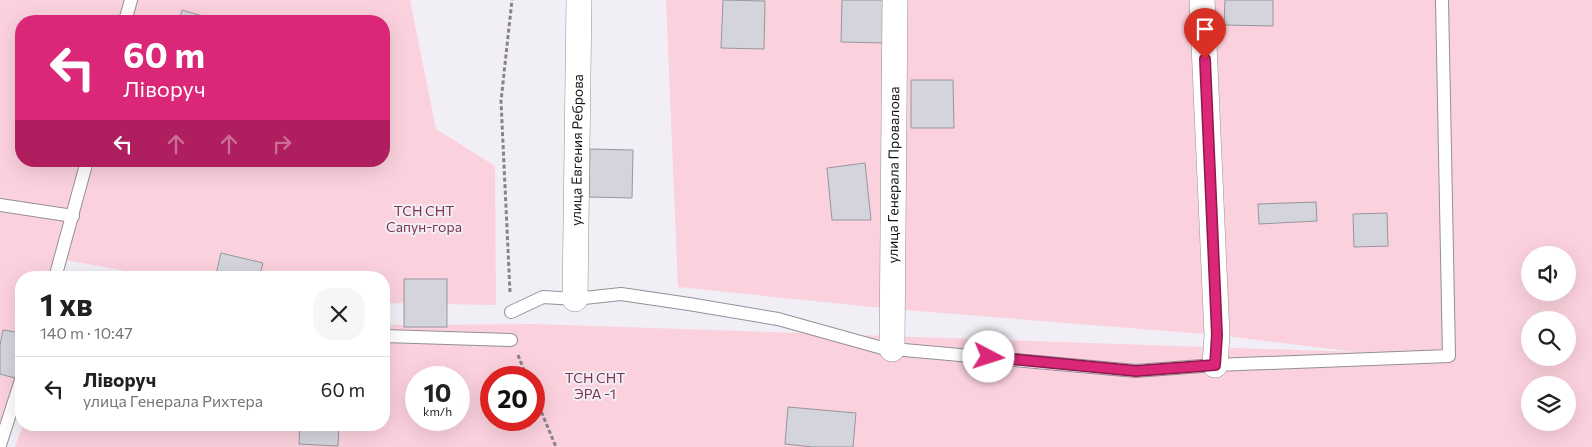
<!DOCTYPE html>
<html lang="uk">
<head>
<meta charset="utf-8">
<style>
  :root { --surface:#fff; --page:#f6f6f6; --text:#222; --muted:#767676; --line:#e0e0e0 }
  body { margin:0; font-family:Commissioner,sans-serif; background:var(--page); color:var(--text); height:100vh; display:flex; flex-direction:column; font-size:19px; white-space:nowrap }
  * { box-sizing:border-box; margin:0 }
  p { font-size:16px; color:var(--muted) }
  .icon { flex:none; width:28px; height:28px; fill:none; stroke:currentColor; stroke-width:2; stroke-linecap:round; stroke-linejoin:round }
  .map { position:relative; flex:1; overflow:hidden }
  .panel { position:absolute; left:15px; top:271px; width:375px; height:160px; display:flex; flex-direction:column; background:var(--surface); border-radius:20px; box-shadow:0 5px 20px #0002 }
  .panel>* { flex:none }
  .guide { position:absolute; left:15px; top:15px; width:375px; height:152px; border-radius:20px; box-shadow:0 5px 20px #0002; background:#db2777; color:#fff; overflow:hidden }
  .buttons { position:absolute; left:1521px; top:246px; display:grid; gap:10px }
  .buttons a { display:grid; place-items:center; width:55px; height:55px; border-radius:50%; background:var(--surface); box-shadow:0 5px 20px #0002; font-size:25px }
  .speed { position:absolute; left:405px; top:366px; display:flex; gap:10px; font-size:25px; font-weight:700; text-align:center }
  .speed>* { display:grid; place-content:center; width:65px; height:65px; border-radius:50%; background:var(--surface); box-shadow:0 5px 20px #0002; line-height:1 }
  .speed small { font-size:12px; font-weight:400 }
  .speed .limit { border:8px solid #d22; background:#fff; color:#111 }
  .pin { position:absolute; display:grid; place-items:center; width:42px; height:42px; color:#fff; margin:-51px -21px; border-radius:50% 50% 50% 0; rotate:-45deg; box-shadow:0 0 5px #0007 }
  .pin .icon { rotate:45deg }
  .me { position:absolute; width:55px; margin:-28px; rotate:95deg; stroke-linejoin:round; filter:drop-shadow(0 0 4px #0008) }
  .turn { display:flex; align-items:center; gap:18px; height:105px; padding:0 25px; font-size:22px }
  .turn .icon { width:65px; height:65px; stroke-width:2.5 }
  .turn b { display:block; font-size:35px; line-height:42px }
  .lanes { display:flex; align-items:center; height:48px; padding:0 25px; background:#0003; justify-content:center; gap:25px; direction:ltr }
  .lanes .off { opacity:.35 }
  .round { display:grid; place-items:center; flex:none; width:52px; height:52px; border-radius:20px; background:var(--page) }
  .overview { display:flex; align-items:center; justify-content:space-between; height:85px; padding:0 25px }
  h1 { font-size:30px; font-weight:700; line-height:38px }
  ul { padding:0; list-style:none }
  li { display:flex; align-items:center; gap:15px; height:65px; padding:0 25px; border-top:1px solid var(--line) }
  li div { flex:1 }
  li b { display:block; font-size:19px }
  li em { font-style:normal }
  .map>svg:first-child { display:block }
</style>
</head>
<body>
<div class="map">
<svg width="1592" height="447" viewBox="0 0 1592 447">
  <rect width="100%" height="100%" fill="#f2eef6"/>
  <g fill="#fbd1dd" fill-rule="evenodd">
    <path d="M0 0H410L436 129 495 166 496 305 384 303V278L158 277 66 260 59 277 21 278V375L0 430ZM21 21H384V161H21Z"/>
    <path d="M666 0H1592V447H15L23 425H384V325L533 324 1356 352 1217 335 892 309 678 287ZM1530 255H1568V292H1530ZM1530 320H1568V358H1530ZM416 378H459V420H416ZM491 378H534V420H491ZM1530 385H1568V422H1530Z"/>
  </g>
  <g fill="#d4d4dc" stroke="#96969e">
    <path d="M723 0 765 1 764 49 721 48Z"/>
    <path d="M842 0H885L884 43 841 42Z"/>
    <path d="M1225 0H1273V26L1224 25Z"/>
    <path d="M182 10 213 19 212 21H179Z"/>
    <path d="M353 17V21H329V19Z"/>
    <path d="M911 80H953L954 128H911Z"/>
    <path d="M590 149 633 150 632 198 589 197Z"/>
    <path d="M865 163 871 220H832L827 168Z"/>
    <path d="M1316 202 1317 221 1259 224 1258 204Z"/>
    <path d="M1387 213 1388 246 1354 247 1353 214Z"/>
    <path d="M221 253 263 263 259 278H215Z"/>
    <rect x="404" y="279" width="43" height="48"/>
    <path d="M3 330 21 333V347L15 378 0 374V345Z"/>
    <path d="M788 407 856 413 853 447H813L785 444Z"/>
    <path d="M300 425H339L338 446 299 444Z"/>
  </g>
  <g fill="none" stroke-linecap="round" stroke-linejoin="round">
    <defs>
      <g id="lane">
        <path d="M125 21 131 0"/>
        <path d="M0 205 73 216"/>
        <path d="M55 278 87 161"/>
        <path d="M511 312 543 297 575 299 621 294 689 304 778 319 882 348 1136 371 1215 365 1449 356 1442 0"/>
        <path d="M384 336 511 340"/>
        <path d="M0 445 21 380"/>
      </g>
      <g id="street">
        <path d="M1202 0 1217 335 1215 365"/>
        <path id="s1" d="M575 299 579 0"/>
        <path id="s2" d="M892 349 895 0"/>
      </g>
    </defs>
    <use href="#lane" stroke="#949097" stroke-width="14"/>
    <use href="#street" stroke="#949097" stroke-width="26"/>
    <g stroke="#878489" stroke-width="3" stroke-dasharray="4 2.5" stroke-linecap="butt">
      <path d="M510 292 501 101 512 0"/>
      <path d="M518 355 527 378"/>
      <path d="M534 394 556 447"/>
    </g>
    <use href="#lane" stroke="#fff" stroke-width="12"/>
    <use href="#street" stroke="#fff" stroke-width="25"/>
  </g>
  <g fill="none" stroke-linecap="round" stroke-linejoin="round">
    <defs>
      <path id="route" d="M989 357 1136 371 1215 365 1217 335 1205 59"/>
    </defs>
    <use href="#route" stroke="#8e194d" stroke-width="12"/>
    <use href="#route" stroke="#db2777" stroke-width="9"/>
  </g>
  <g text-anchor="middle" stroke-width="4" stroke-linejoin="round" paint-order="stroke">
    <g font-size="14" fill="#141315" stroke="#f2eef6">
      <text dy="5" stroke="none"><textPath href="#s1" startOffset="149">улица Евгения Реброва</textPath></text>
      <text dy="5" stroke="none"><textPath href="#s2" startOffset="174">улица Генерала Провалова</textPath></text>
    </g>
    <g font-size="14" fill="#7c354e" stroke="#f2eef6">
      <text x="424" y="216">ТСН СНТ<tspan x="424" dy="16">Сапун-гора</tspan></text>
      <text x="595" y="383">ТСН СНТ<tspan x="595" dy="16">ЭРА -1</tspan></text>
    </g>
  </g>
</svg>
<div class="buttons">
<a><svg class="icon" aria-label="sound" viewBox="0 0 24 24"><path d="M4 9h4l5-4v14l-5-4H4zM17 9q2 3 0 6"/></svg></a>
<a><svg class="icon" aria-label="search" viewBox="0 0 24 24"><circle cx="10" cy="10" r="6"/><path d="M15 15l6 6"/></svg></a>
<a><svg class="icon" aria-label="layers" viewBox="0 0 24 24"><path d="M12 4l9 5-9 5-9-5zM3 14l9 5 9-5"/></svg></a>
</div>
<div class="speed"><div>10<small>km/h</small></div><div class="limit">20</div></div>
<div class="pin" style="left:1205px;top:59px;background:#d93025"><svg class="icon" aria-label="arrive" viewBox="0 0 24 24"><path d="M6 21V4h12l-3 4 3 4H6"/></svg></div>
<svg class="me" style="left:989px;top:357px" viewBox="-20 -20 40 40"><circle r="19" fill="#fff"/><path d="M0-13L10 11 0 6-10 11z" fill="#db2777"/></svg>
<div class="guide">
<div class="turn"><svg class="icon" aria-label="left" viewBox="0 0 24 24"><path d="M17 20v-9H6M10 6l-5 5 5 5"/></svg><div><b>60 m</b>Ліворуч</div></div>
<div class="lanes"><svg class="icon" aria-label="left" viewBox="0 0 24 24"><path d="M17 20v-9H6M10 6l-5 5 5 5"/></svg><svg class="icon off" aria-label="ahead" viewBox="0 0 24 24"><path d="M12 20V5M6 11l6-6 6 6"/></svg><svg class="icon off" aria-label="ahead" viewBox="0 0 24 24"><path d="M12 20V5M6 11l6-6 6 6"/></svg><svg class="icon off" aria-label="right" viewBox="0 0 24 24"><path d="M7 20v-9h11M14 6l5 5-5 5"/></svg></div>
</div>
<section class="panel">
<div class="overview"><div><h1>1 хв</h1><p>140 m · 10:47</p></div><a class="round"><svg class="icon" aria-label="close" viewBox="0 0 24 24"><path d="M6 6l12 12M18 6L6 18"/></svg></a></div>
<ul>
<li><svg class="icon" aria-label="left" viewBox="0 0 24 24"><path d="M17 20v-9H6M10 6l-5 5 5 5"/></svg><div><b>Ліворуч</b><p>улица Генерала Рихтера</p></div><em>60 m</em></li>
</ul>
</section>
</div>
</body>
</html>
